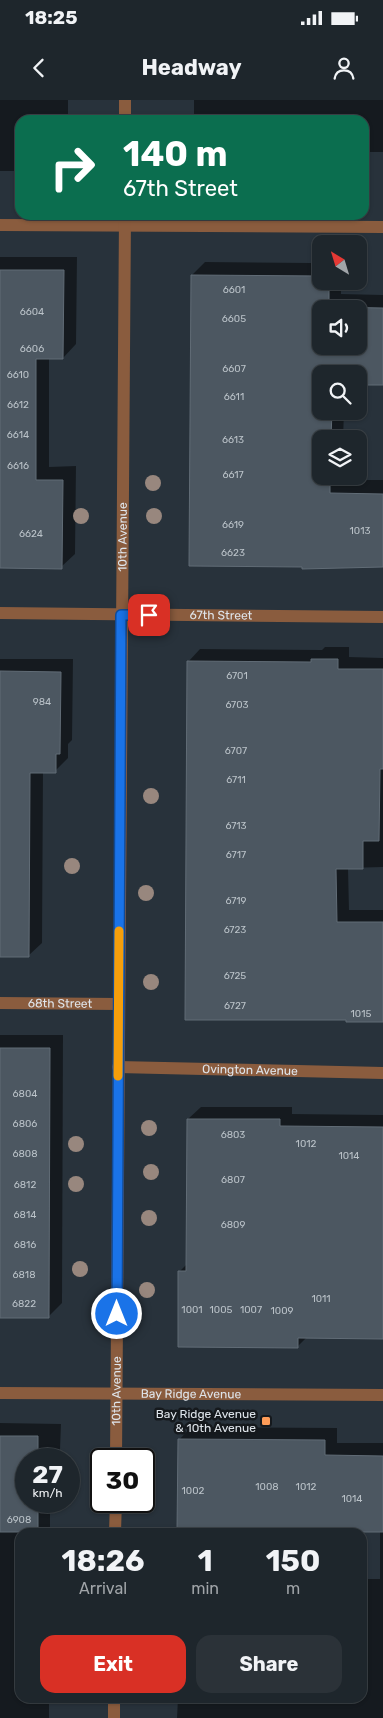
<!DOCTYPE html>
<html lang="en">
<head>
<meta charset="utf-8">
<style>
  :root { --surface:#1e262c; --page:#2b3238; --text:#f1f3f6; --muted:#a1a5a9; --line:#3c4348; --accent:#d93025 }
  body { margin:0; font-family:Rubik,sans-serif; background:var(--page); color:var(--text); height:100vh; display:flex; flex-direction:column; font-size:19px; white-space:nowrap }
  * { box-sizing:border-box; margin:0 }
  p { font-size:16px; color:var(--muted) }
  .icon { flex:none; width:28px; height:28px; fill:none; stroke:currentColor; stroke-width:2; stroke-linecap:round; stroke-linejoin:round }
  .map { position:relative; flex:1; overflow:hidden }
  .drawer { position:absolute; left:15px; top:1428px; width:352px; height:175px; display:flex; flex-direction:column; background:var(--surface); border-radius:15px; box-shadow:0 1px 4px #0004,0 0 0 1px var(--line) }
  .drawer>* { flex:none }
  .banner { position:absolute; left:15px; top:15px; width:354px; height:105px; border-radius:15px; box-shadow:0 1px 4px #0004,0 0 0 1px var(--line); background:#0b6e4f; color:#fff; overflow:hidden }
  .needle { width:32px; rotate:322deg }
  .fabs { position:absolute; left:312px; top:135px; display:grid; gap:10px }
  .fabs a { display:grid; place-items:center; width:55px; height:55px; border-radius:10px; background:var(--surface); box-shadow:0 1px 4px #0004,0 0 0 1px var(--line); font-size:25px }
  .speed { position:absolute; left:15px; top:1348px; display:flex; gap:10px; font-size:25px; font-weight:700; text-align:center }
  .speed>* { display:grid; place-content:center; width:65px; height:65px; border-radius:50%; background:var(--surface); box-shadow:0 1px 4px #0004,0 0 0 1px var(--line); line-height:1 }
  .speed small { font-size:12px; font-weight:400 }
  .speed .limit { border:2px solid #111; border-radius:8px; background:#fff; color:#111 }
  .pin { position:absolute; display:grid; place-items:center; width:42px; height:42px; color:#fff; margin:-21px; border-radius:10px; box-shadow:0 2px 8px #0006 }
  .me { position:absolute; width:55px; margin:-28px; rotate:0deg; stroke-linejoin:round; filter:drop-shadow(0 0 4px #0008) }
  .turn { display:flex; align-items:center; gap:18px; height:105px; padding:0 25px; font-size:22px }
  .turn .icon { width:65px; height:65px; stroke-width:2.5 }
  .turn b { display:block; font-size:35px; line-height:42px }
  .eta { display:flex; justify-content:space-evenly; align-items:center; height:85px; text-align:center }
  .eta b { font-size:30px; font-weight:700; line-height:35px }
  .action { display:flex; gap:10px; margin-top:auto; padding:10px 25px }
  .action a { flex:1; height:58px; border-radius:15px; background:var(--accent); color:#fff; font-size:20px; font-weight:700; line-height:58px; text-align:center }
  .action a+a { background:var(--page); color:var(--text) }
  .status { display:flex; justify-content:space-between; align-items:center; height:35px; padding:0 25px; background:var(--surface); direction:ltr }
  .status svg { height:14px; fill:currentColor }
  header { display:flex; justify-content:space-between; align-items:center; height:65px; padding:0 25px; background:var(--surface); font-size:22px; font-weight:700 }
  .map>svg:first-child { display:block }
</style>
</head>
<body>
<div class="status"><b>18:25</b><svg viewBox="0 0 49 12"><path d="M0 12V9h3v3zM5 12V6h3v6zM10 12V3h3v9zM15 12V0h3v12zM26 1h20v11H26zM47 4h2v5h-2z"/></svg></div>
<header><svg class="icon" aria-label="back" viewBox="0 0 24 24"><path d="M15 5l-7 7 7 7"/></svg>Headway<svg class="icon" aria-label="person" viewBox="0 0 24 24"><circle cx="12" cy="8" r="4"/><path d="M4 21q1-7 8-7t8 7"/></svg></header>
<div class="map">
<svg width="383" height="1618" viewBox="0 0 383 1618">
  <rect width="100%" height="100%" fill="#28323b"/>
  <g fill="#0007" fill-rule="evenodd">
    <path d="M0 0H68V20H20V71H0Z"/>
    <path d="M194 0H383V52H364V20H194Z"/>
    <path d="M0 157H77L76 244 63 258H49V367L76 366 75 454 61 467H0Z"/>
    <path d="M315 160H321V181H341V194L383 195V284H359V274H321V311H344L343 339H321V376H342V380H383V466H330L192 175 205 162 311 163ZM321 209H359V246H321Z"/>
    <path d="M325 547H349V557L383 558V767L348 768 349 810H383V921L188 562 200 549 322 550Z"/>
    <path d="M0 559H73L72 640 68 644V658L55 671H43L42 843 28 856H0Z"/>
    <path d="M0 935H63L62 1203 48 1217 0 1216Z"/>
    <path d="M201 1007H292V1014L383 1015V1237H307L297 1247 180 1171 187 1164 188 1019Z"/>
    <path d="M0 1323 61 1324 60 1350 52 1359H26V1401H50V1432H20V1598H49V1618H0Z"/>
    <path d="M191 1327 337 1328V1343H383V1618H177L178 1598H362V1479H380V1432H178L179 1340Z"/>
  </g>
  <g fill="#4c5761" stroke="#616c76" fill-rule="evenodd">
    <path d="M0 170H64L63 259H36V380H63L62 469 0 468Z"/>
    <path d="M191 175 321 176V181H329V207L383 208V285H359V274H321V311H332L331 338 321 339V376H330V393L383 394V467L302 469V467L189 466ZM321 209H359V246H321Z"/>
    <path d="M311 559H338V569H383V669H380L379 741H363V769H336L337 822H383V922H346V920H185L187 561 311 562Z"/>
    <path d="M0 571 61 572 60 654H56V673H30L29 857H0Z"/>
    <path d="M0 948H50L49 1218H0Z"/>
    <path d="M187 1019H280V1026L383 1027V1239L298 1238V1248L178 1247V1171H186Z"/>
    <path d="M0 1336H38V1359H26V1401H38V1432H0Z"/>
    <path d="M178 1339 325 1340V1355L383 1356V1432H177Z"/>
  </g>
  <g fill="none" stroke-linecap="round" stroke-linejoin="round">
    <g stroke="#8a5c3e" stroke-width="12">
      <path d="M125 20V0"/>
      <path d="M0 125 383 127"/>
      <path id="s1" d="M0 513 383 517"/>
      <path id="s2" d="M0 903 119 904"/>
      <path id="s3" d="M118 967 383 973"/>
      <path id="s4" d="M0 1293 383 1295"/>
      <path id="s5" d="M116 1359 125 115"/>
      <path d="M115 1432 116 1401"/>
      <path d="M114 1618V1598"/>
    </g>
  </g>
  <g fill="#98877e">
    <circle cx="153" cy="383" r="8"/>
    <circle cx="81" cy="416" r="8"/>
    <circle cx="154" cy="416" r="8"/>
    <circle cx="151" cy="696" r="8"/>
    <circle cx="72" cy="766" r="8"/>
    <circle cx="146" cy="793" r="8"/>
    <circle cx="151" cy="882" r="8"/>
    <circle cx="149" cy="1028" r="8"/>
    <circle cx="76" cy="1044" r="8"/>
    <circle cx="151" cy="1072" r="8"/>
    <circle cx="76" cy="1084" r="8"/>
    <circle cx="149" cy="1118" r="8"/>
    <circle cx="80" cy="1169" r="8"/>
    <circle cx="147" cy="1190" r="8"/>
  </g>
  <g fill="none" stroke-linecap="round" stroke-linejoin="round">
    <defs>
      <path id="route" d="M117 1214 121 515H149"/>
    </defs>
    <use href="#route" stroke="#114b97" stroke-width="12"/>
    <use href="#route" stroke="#1a73e8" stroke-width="9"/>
    <path stroke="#f59e0b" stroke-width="9" d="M118 976 119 831"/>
  </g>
  <rect fill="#fe9c58" stroke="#15191d" stroke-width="2" x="261" y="1316" width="10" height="10" rx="2.5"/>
  <g text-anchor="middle" stroke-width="5" stroke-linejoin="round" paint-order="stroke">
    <g font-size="10" fill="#bac2c8">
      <text x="234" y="193">6601</text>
      <text x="32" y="215">6604</text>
      <text x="234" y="222">6605</text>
      <text x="32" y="252">6606</text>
      <text x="234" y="272">6607</text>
      <text x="18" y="278">6610</text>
      <text x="234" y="300">6611</text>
      <text x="18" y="308">6612</text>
      <text x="18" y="338">6614</text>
      <text x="233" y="343">6613</text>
      <text x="18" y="369">6616</text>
      <text x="233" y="378">6617</text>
      <text x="233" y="428">6619</text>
      <text x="360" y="434">1013</text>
      <text x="31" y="437">6624</text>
      <text x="233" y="456">6623</text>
      <text x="237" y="579">6701</text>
      <text x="42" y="605">984</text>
      <text x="237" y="608">6703</text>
      <text x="236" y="654">6707</text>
      <text x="236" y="683">6711</text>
      <text x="236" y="729">6713</text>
      <text x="236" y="758">6717</text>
      <text x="236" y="804">6719</text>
      <text x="235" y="833">6723</text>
      <text x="235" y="879">6725</text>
      <text x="235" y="909">6727</text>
      <text x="361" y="917">1015</text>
      <text x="25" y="997">6804</text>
      <text x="25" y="1027">6806</text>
      <text x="233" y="1038">6803</text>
      <text x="306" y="1047">1012</text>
      <text x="25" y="1057">6808</text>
      <text x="349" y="1059">1014</text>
      <text x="233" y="1083">6807</text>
      <text x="25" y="1088">6812</text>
      <text x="25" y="1118">6814</text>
      <text x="233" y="1128">6809</text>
      <text x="25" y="1148">6816</text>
      <text x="24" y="1178">6818</text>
      <text x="321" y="1202">1011</text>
      <text x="24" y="1207">6822</text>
      <text x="192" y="1213">1001</text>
      <text x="221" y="1213">1005</text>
      <text x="251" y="1213">1007</text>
      <text x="282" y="1214">1009</text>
      <text x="267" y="1390">1008</text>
      <text x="306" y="1390">1012</text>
      <text x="193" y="1394">1002</text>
      <text x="352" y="1402">1014</text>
      <text x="19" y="1423">6908</text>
    </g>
    <g font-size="12" fill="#dfe5eb" stroke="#15191d">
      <text dy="4" stroke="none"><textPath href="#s5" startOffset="922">10th Avenue</textPath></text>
      <text dy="4" stroke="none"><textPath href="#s1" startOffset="221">67th Street</textPath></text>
      <text dy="4" stroke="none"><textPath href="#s2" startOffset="60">68th Street</textPath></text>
      <text dy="4" stroke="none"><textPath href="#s3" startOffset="132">Ovington Avenue</textPath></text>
      <text dy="4" stroke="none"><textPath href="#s5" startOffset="68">10th Avenue</textPath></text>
      <text dy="4" stroke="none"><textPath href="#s4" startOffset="191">Bay Ridge Avenue</textPath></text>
    </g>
    <g font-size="12" fill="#dfe5eb" stroke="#15191d" text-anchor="end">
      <text x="256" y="1318">Bay Ridge Avenue<tspan x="256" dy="14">&amp; 10th Avenue</tspan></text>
    </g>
  </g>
</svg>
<div class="fabs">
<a><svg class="needle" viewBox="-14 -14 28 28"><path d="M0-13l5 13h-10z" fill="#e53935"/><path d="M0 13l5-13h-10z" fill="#a1a5a9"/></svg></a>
<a><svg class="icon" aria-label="sound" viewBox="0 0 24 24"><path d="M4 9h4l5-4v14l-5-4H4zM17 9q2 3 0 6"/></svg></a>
<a><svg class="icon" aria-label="search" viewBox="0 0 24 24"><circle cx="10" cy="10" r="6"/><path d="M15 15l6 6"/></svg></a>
<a><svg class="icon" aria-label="layers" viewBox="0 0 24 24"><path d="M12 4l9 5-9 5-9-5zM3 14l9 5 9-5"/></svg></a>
</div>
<div class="speed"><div>27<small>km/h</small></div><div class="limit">30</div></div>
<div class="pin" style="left:149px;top:515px;background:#d93025"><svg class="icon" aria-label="arrive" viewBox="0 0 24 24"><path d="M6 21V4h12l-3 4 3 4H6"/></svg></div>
<svg class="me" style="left:117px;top:1214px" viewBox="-20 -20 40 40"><circle r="17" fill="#1a73e8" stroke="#fff" stroke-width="3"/><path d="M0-11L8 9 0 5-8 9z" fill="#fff"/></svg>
<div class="banner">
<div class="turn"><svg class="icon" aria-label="right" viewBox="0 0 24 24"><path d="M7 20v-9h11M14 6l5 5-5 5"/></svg><div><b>140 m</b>67th Street</div></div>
</div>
<section class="drawer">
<div class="eta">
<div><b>18:26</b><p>Arrival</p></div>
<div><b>1</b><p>min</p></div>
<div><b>150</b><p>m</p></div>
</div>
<div class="action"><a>Exit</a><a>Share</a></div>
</section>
</div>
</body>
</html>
